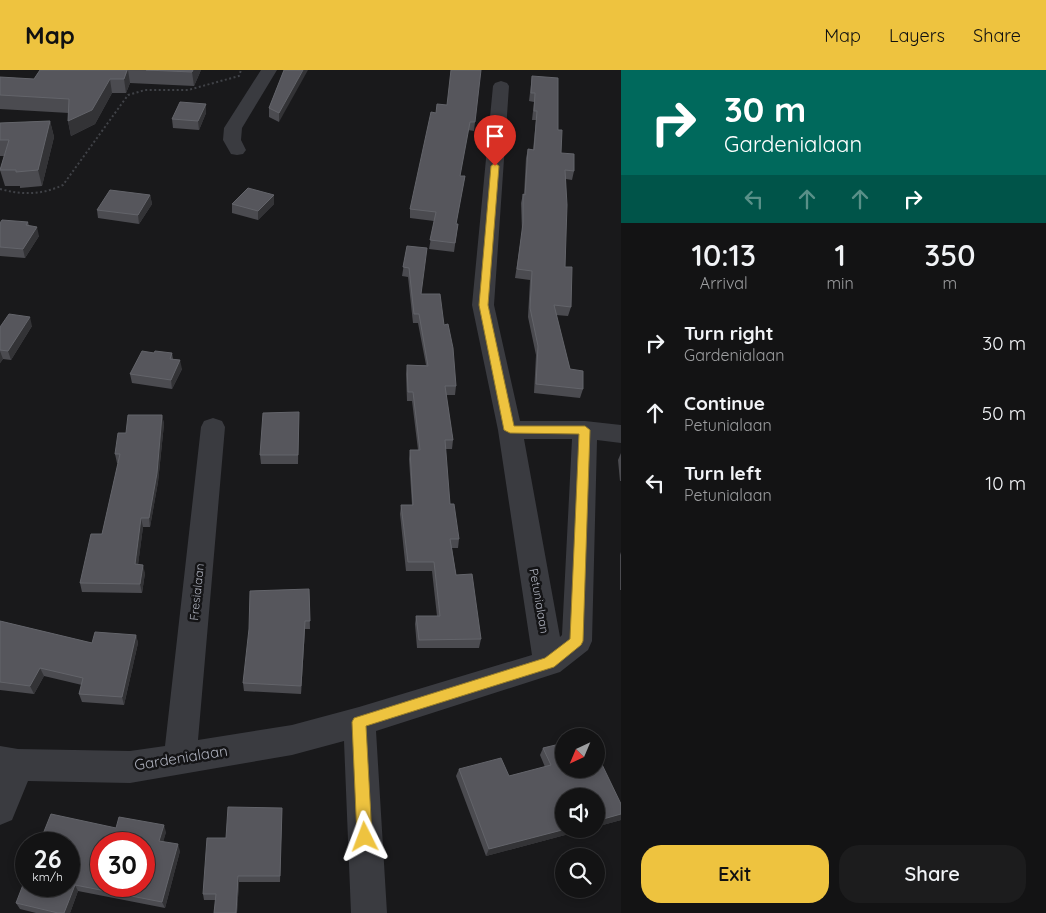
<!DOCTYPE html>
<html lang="en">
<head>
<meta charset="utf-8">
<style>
  :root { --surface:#131314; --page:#1c1c1d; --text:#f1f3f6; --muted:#9d9ea0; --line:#323234; --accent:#eec33f }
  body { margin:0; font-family:Quicksand,sans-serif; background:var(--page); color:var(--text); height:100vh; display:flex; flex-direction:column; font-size:19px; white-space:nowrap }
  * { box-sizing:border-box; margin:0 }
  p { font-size:16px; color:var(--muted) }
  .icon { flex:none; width:28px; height:28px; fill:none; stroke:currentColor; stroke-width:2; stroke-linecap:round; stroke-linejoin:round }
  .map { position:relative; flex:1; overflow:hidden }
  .side { display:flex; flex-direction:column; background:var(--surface); width:425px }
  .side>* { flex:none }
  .top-card { background:#00695c; color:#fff; overflow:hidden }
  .needle { width:32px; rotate:224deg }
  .buttons { position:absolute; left:555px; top:658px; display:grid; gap:10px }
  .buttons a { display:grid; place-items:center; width:50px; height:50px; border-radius:50%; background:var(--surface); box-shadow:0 2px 8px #0003,0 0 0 1px var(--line); font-size:25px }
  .speed { position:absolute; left:15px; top:762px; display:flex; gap:10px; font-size:25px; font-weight:700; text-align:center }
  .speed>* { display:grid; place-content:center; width:65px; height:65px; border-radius:50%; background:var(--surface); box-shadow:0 2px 8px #0003,0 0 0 1px var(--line); line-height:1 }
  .speed small { font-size:12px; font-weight:400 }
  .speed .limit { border:8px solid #d22; background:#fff; color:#111 }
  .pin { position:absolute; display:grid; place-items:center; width:42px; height:42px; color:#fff; margin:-51px -21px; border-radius:50% 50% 50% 0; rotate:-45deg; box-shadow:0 0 5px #0007 }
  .pin .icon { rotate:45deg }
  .me { position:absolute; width:55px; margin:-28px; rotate:357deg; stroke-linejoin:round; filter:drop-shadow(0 0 4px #0008) }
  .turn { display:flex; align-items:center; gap:18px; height:105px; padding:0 20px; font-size:22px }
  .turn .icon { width:65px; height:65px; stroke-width:2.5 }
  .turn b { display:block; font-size:35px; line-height:42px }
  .lanes { display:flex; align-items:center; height:48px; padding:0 20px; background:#0003; justify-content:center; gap:25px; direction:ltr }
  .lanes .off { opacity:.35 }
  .eta { display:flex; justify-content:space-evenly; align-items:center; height:85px; text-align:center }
  .eta b { font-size:30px; font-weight:600; line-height:35px }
  .cta { display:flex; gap:10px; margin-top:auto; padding:10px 20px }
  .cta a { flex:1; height:58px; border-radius:20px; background:var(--accent); color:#111; font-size:20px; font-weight:600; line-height:58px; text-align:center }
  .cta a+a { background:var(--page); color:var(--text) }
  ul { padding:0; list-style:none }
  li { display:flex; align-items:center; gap:15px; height:70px; padding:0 20px }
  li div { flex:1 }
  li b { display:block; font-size:19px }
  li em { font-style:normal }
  header { display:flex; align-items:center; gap:30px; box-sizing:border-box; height:70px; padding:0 25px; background:var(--accent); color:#111 }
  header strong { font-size:24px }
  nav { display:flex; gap:28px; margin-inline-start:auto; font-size:18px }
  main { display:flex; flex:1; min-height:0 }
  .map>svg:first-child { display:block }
</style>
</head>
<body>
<header>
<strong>Map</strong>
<nav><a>Map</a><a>Layers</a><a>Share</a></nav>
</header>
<main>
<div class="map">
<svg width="621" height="843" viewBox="0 0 621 843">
  <rect width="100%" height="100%" fill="#19191b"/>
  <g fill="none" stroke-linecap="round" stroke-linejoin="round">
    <path stroke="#404247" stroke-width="2" stroke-dasharray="2 2.5" stroke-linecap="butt" d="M0 119C22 125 42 125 63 115L128 25 145 20H188L239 6 241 0"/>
    <g fill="#3a3b40" fill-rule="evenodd">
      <path d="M261 0H277L242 58 241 70 246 80 243 84 237 85 231 84 223 70 224 58Z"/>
      <path d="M501 11 507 13 509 16 494 235 520 351H585L621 355V373L597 370 592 571 588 580 560 602 376 661 387 843H351L344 671 292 685 130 713 28 711 12 750 0 755V676L18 679 130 681 165 676 201 357 204 351 213 348 222 351 225 357 198 670 292 655 359 637 532 585 498 360 472 235 493 16 495 13ZM524 369H572L562 565 560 567Z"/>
    </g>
  </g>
  <g fill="#4b4b50">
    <path d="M40 0H201L194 16 130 13 126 23H112L95 54 71 66 68 51 69 43 0 39V7L34 9Z"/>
    <path d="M284 0 279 52 269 47V38Z"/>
    <path d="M532 6 558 60 561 83 574 101 572 110 566 109 565 197 571 237 568 246 556 245 570 299 583 319 580 328 534 323 536 285 528 247 530 210 515 208 522 162 521 133 523 124 524 125 526 88 528 79 533 80 536 50H532L534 32 529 31Z"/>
    <path d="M206 34V43L199 60 173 58 172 49Z"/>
    <path d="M447 35 475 52 474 61 468 60 460 106H465L456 154H458L454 182 429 179 434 151 410 148V139L436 43Z"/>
    <path d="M50 51 54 67 42 116 20 118V116H5L0 100 4 86H0V53Z"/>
    <path d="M150 125 152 134 139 154 98 148 97 140Z"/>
    <path d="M232 134H274L258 150 232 143Z"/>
    <path d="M28 152 29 156 39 166 25 188 0 186V153Z"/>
    <path d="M407 176 421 224 444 255 456 316 455 325H446L453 370 452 379H445L450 434 459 469 458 478H452L456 505 481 569 479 578H417L415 554 416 546H437L432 501H406L400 444 401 435H412L409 389 410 380H418L412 331H407L406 304 407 295H426L418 253H413L408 207 402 206Z"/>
    <path d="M32 256 11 290 3 289 0 293V257Z"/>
    <path d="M154 283H172L173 289 182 299 172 319 132 313 130 304Z"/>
    <path d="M299 342 298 394H261L260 385Z"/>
    <path d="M162 345 164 354 158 412 150 457H143L138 494 145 503 142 523 82 522 80 513 102 464 118 393H117L115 384 126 363Z"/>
    <path d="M621 383V411H620L618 390Z"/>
    <path d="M621 482V520H620V485Z"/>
    <path d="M309 519 310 559H305L301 624 244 621 243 613Z"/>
    <path d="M0 551 92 573 136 565 138 573 124 635 82 632 79 624 82 615 44 606 34 624 0 620Z"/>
    <path d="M543 678 621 744V750L486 786 456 706 459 699 509 706 545 697 540 685Z"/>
    <path d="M282 738 280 812H239L237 843H214L216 830H204L203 824 226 768Z"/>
    <path d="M116 758 166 762 163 771 180 781 165 838 78 821 70 843H36L20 839 16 833Z"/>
  </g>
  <g fill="#333336">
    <path d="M128 0 130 13 126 23 124 9Z"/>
    <path d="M193 0H201L194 16 192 2Z"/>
    <path d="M303 0H308L279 52V43Z"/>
    <path d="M110 9 112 23 95 54 71 66 68 51Z"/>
    <path d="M206 34V43L199 60 198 51Z"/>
    <path d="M50 51 54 67 42 116 38 100Z"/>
    <path d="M150 125 152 134 139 154 138 145Z"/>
    <path d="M274 125V134L258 150V141Z"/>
    <path d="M37 157 39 166 25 188 23 179Z"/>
    <path d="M30 247 32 256 11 290 8 281Z"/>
    <path d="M0 281 3 289 0 293Z"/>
    <path d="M180 290 182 299 172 319 171 310Z"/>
    <path d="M162 345 164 354 158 412 150 457 149 448Z"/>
    <path d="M141 448 143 457 137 503 135 494Z"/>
    <path d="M143 495 145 503 142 523 140 514Z"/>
    <path d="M305 551V559L301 624V616Z"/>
    <path d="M136 565 138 573 124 635 122 627Z"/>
    <path d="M40 598 44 606 34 624 30 616Z"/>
    <path d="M621 744V750L596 757V751Z"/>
    <path d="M164 755 166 762 162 777 159 771Z"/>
    <path d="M566 759H588L486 786 489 779Z"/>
    <path d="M178 774 180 781 165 838 162 832Z"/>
    <path d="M238 806 239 812 237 843H236Z"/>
    <path d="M75 815 78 821 70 843H64Z"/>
  </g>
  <g fill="#56565c" stroke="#63646a" fill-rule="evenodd">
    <path d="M40 0H127L124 9H110L92 40 68 51 69 29 0 25V7L34 9Z"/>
    <path d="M146 0H193L192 2Z"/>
    <path d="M284 0H303L279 43 269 38Z"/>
    <path d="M451 0H481L475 52H470L460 106H465L456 154H458L455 173 430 170 436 142 410 139 431 42 436 43 437 34 447 35Z"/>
    <path d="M532 6 558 8V60H562L561 83 574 84V101L565 100 567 135 565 197H572L571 237 554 235 570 299 583 301V319L536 314 538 276 530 238 532 201 517 199 523 153V124L525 125 528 79 534 80 537 41H534L535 23H531Z"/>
    <path d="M180 32 206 34 198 51 172 49Z"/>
    <path d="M50 51 38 100 16 102V100H0L9 70H0V53Z"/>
    <path d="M248 118 274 125 258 141 232 134Z"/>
    <path d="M110 120 150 125 138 145 97 140Z"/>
    <path d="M2 150 28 152 26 155 37 157 23 179 0 177V153Z"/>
    <path d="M407 176 427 178 421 224H440L444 255 448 254 453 278 456 316H445L453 370H445L450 434H454L459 469H450L456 505 472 504 481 569 419 570 416 546H440L434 492H408L401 435H413L410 380H420L413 322H408L407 295 428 296 419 244H414L409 198 403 197Z"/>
    <path d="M9 244 30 247 8 281 0 280V257Z"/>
    <path d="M142 281 154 283 155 281 172 283 170 289 180 290 171 310 130 304Z"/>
    <path d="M299 342 298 385H260L263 343Z"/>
    <path d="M128 345H162L157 403 149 448H141L135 494 143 495 140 514 80 513 91 464H102L120 384H115L118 363H126Z"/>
    <path d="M309 519 310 551H305L301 616 243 613 249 559 250 521Z"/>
    <path d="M0 551 92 573 95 562 136 565 122 627 79 624 83 608 40 598 30 616 0 612Z"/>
    <path d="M564 673V699H596V682L621 734V744L596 751V726H564V759H566L489 779 459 699 501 688 509 706 551 695 543 678Z"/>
    <path d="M228 737 282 738 280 806H238L236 843H214L216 824H203L207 768H226Z"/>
    <path d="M51 744 116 758 119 747 164 755 159 771 178 774 162 832 75 815 64 843H58L16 833 26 807V816H69V774H39ZM101 774H144V816H101Z"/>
  </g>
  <path fill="#eec33f" stroke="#9b7f29" d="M495 93 499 96 488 235 514 356H585L590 360 583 571 581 575 554 597 366 656 372 767 370 772 365 774 360 772 357 767 352 652 354 648 545 588 570 569 579 364 510 363 504 360 479 235 491 96Z"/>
  <g text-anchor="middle" stroke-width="5" stroke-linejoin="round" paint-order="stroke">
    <g font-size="12" fill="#acafbb" stroke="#141416">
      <text transform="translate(197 522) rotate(-84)" y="4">Fresialaan</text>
      <text transform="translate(539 531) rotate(80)" y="4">Petunialaan</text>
    </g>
    <g font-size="15" fill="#acafbb" stroke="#141416">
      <text transform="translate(181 688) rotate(-9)" y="5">Gardenialaan</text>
    </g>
  </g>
</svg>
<div class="buttons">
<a><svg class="needle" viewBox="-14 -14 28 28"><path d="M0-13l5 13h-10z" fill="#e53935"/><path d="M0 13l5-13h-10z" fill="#9d9ea0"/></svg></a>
<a><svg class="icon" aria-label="sound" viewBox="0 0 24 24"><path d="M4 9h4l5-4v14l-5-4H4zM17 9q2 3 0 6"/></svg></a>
<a><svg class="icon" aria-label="search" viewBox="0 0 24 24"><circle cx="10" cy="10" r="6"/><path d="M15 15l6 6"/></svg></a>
</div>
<div class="speed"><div>26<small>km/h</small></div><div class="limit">30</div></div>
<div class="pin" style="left:495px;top:96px;background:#d93025"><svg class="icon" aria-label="arrive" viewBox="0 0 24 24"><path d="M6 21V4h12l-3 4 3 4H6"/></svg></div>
<svg class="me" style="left:365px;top:767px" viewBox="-20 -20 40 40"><path d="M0-17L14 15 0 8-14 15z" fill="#eec33f" stroke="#fff" stroke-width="4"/></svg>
</div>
<section class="side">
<div class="top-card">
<div class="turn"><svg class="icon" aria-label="right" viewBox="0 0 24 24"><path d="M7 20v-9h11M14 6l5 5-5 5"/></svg><div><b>30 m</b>Gardenialaan</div></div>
<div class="lanes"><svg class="icon off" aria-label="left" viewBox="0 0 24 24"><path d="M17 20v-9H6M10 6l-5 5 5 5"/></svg><svg class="icon off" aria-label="ahead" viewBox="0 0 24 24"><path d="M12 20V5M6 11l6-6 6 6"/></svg><svg class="icon off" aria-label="ahead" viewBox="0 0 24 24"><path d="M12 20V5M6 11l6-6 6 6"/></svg><svg class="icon" aria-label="right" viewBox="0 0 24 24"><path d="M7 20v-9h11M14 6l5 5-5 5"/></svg></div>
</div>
<div class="eta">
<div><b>10:13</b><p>Arrival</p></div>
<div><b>1</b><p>min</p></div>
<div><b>350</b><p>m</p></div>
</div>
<ul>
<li><svg class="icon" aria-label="right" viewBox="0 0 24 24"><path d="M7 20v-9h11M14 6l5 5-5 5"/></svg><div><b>Turn right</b><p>Gardenialaan</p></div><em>30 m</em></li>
<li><svg class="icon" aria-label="ahead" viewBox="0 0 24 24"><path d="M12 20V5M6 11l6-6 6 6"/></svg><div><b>Continue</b><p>Petunialaan</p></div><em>50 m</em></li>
<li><svg class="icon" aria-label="left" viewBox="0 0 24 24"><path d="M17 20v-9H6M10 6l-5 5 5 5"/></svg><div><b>Turn left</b><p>Petunialaan</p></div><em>10 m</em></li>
</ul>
<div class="cta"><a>Exit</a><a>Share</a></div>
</section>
</main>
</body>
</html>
